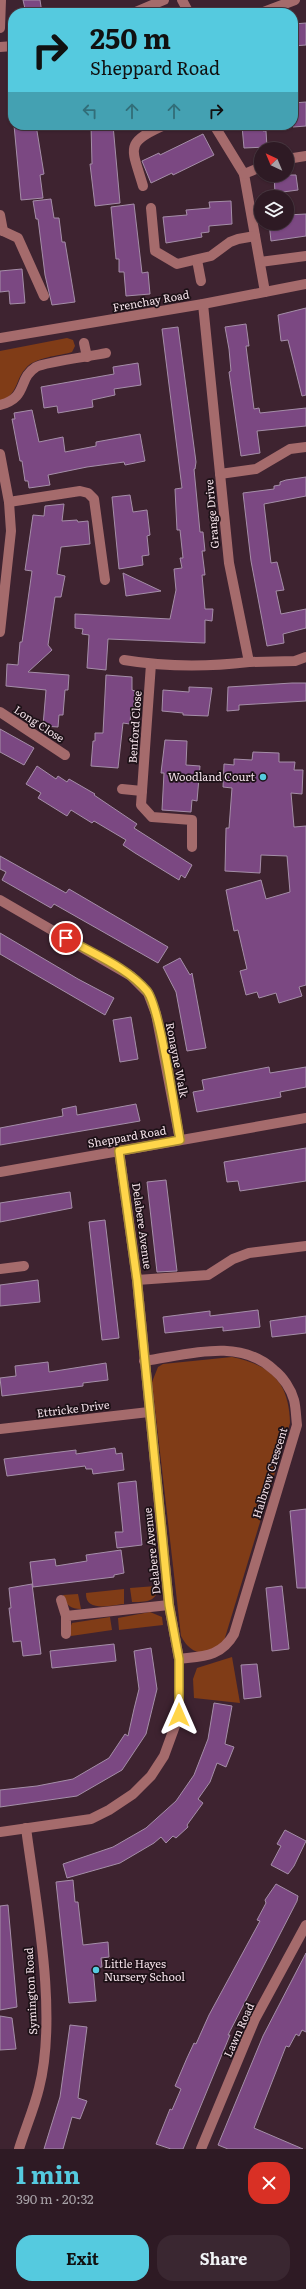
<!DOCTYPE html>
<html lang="en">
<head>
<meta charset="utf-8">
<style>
  :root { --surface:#2e1a24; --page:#3a2731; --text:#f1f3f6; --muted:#a7a1a6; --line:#493841; --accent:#55cadf }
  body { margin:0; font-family:Literata,serif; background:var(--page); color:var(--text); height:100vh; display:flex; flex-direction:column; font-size:15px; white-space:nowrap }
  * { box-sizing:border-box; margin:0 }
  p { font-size:13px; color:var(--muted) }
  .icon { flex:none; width:22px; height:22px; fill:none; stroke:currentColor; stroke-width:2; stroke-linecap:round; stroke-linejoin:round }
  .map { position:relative; height:2149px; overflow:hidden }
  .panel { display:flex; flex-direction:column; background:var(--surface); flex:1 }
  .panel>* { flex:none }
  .banner { position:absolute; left:8px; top:8px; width:290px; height:122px; border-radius:16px; box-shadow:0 1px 3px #0004,0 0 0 1px var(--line); background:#55cadf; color:#111; overflow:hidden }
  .needle { width:26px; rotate:316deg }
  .fabs { position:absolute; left:254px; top:142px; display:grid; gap:8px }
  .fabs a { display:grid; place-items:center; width:40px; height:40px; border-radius:50%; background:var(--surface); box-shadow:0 1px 3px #0004,0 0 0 1px var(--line); font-size:20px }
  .pin { position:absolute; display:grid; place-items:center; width:34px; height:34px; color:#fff; margin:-17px; border:2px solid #fff; border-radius:50%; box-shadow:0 1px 4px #0007 }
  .me { position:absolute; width:44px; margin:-22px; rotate:0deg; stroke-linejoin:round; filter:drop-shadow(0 0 3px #0008) }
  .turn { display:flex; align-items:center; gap:14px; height:84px; padding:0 16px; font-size:18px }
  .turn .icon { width:52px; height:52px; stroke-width:2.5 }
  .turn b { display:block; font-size:28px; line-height:34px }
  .lanes { display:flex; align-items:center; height:38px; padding:0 16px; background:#0003; justify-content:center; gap:20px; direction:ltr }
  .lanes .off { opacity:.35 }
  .round { display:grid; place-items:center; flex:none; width:42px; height:42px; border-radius:16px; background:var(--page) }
  .headline { display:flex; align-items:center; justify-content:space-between; height:68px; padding:0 16px }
  h1 { font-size:24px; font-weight:700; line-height:30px; color:var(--accent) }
  .primary-button { display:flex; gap:8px; margin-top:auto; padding:8px 16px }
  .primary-button a { flex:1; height:46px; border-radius:16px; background:var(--accent); color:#111; font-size:16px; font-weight:700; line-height:46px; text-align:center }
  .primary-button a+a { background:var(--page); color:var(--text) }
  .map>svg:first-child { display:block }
</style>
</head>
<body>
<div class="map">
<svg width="306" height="2149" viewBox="0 0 306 2149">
  <rect width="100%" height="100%" fill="#3e2330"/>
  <g fill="#803c17">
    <path d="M67 338 73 340 75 346 72 352C59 356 35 357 26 368 15 379 18 396 0 401V351Z"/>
    <path d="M232 1357C271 1365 289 1382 290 1423L224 1641C208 1658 191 1656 181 1636L152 1382 158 1367 163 1364Z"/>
    <path d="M156 1586C160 1602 144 1602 132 1602L130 1588Z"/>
    <path d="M124 1589V1604C112 1605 85 1613 86 1593Z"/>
    <path d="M78 1594 81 1609C71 1609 65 1605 63 1595Z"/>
    <path d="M150 1612 162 1617 163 1625 119 1630 118 1618Z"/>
    <path d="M110 1617 112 1630 71 1636 69 1631 72 1623Z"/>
    <path d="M232 1657 240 1703 194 1698 193 1679 197 1668Z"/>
  </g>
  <g fill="#7b4882" stroke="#a58ea8">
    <path d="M23 0H40L42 13H26Z"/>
    <path d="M306 23V45L293 46V24Z"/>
    <path d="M306 102V126L293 127V103Z"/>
    <path d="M14 125H36L44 174 40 175 43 198 21 200Z"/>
    <path d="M91 125H113L120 203 95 206 90 164H92Z"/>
    <path d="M262 125 263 131H266L267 147 244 148 242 126Z"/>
    <path d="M203 134 214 155 173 175 172 173 151 183 142 161 159 153 160 155Z"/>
    <path d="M274 175H296L298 190 275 193Z"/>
    <path d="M51 199 54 218H59L62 242H65L75 302 52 305 45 275 38 219H36L33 201Z"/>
    <path d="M231 201 232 224 209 226V232L201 233 202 237 166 243 163 217 187 215 186 210 210 208 209 202Z"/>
    <path d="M134 204 142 273 148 272 150 294 126 296 124 272H119V259H116L111 207Z"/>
    <path d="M306 214V236L271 241 269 223H287V215Z"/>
    <path d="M22 269 25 303 10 304 9 291 0 292V271Z"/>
    <path d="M306 308V395L302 396 288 340 281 341 278 315Z"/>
    <path d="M246 324 249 346H246L254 409 259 408 260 413 306 408V426L257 431 260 453 241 456 229 372 231 371 229 349 225 327Z"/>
    <path d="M178 327 196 462 195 469H194L200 532H203L205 551H202L205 575H202L205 609H213L212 621 205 620V643L108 639 106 670 87 668 89 635 82 634 83 629 75 628V614L170 619 176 590 174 569 182 568 180 558H183L180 530H177L175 489 182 488 162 329Z"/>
    <path d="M138 363 141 385 114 389 115 395 92 400 93 407 58 413 57 406 44 408 41 387 114 374 113 367Z"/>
    <path d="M32 410 39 442 63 437 65 452 96 446V442L140 434 145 461 125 465 124 462 87 467 48 475 50 485 29 488 28 481H25L22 461H20L12 419H15L14 413Z"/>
    <path d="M306 477V496L264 504 271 563 277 562 284 590 276 591 281 614 306 609V628L283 634 284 643 267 646 251 561 243 493 274 489V486L280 485V482L286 480Z"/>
    <path d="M130 495 133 512 147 510 150 535 147 536 149 555 142 556 143 565 119 569 112 497Z"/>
    <path d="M64 504 62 521 77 520 78 522 88 521 90 544 61 547 57 574 65 576 61 597H55L48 645 52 650 28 672 69 675 68 690H65L63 715H59L58 727 43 726 46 690 6 686 7 664 18 665 20 642H22L32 571 25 570 33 515 44 516 45 506Z"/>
    <path d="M123 573 161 591 126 596Z"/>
    <path d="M106 675 132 677V690L135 691 134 709H131L130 724 123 723 118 768 91 766 93 741H95V733H103Z"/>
    <path d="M292 683H306V701L239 705V710L227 711 228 687Z"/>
    <path d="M189 687 212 688 208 716 183 715V713L162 711 163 690 189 692Z"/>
    <path d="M0 729 34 748 24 765 0 752Z"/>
    <path d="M165 740 187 741 186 765 200 766 197 801 192 800 191 812 162 810 164 773H161Z"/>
    <path d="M253 752 279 753V762H295L294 770H303L302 794 291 793 294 827 306 826V985L299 987 302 996 279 1003 276 993 259 998 257 992 246 995 240 971 247 969 238 930 234 931 226 890 261 880 266 899 290 892 287 856 261 855 260 873 225 871 226 828H229L232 788 223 787 224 764 234 765V759L252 760Z"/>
    <path d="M37 766 56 779 58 776 67 782 69 779 95 794 94 795 137 824 134 828 192 865 185 878 181 875 179 880 135 853 123 845 126 840 94 821 92 823 71 810 67 816 38 798 41 793 26 784Z"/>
    <path d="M0 856 66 893 69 889 168 947 158 963 54 904 51 908 2 880 6 872 0 869Z"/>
    <path d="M0 933 78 979 114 998 105 1015 0 954Z"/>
    <path d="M180 958 190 975 192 973 206 1048 187 1051 176 992 163 967Z"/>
    <path d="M131 1017 138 1059 120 1062 113 1020Z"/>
    <path d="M269 1067 270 1073 306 1067V1087L280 1092 281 1097 197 1112 193 1092 204 1090 202 1080Z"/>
    <path d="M136 1104 140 1121 0 1145V1128L63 1116 62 1109 76 1106 77 1115Z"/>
    <path d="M306 1148V1181L240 1191 238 1181 227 1182 224 1162Z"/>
    <path d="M166 1180 177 1271 157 1272 147 1182Z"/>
    <path d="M70 1192 72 1208 0 1222V1203Z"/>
    <path d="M105 1220 119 1338 102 1340 89 1222Z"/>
    <path d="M38 1280 40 1302 0 1306V1285Z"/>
    <path d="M258 1310 260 1327 223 1331V1327L165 1333 163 1317 210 1311V1316Z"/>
    <path d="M306 1316V1333L272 1337 270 1321Z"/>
    <path d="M48 1362 49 1372 106 1363 108 1380 83 1383V1386L2 1396 0 1378 16 1376 15 1366Z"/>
    <path d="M115 1448 116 1454 122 1453 124 1470 93 1474 92 1469H86L85 1466 7 1476 4 1459 76 1450V1454Z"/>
    <path d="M136 1481 142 1545 117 1548 115 1532H123L118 1483Z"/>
    <path d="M306 1509V1588H297L290 1511Z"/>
    <path d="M121 1550 124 1573 114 1575V1577L33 1587 30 1562 55 1559 56 1566 87 1561 86 1555Z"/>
    <path d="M32 1584 41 1654 23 1656 21 1641 13 1642 9 1608H11L9 1588Z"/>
    <path d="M282 1586 289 1649 272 1651 266 1588Z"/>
    <path d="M114 1644 116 1661 52 1668 50 1651Z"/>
    <path d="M151 1648 157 1689 146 1734 122 1770 77 1796 0 1807V1790L37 1786 73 1779 109 1758 125 1734 128 1736 134 1709 139 1689 134 1651Z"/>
    <path d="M257 1664 261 1697 244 1699 241 1665Z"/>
    <path d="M214 1703 232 1706 225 1744 234 1747 226 1767 217 1763 210 1782 198 1799 203 1803 187 1825 188 1827 176 1838 173 1836 166 1843 161 1837 154 1843 120 1863 67 1878 63 1864 113 1847 146 1828 176 1801 194 1775 208 1739Z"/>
    <path d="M285 1830 306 1841 294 1866 288 1874 271 1865 281 1846 277 1844Z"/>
    <path d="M73 1880 75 1902H78L83 1945 108 1942 109 1957 101 1958 102 1967 93 1968 96 2001 69 2003 56 1882Z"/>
    <path d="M276 1884 298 1896 297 1901 228 2035H230L183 2149H171L156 2144 170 2109 172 2110 181 2089 175 2086 187 2058 194 2043 196 2044 209 2015 260 1921 257 1920 266 1903 265 1900Z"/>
    <path d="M8 1905 17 2007 0 2010V1906Z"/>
    <path d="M306 1953V2032L302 2030 299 2036 296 2034 289 2047 286 2046 254 2128 303 2149H228L218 2145 263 2036Z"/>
    <path d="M0 2016 12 2018 16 2049 0 2050Z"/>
    <path d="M70 2025 87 2027 78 2098 87 2101 80 2119 72 2117 63 2149H44L60 2097Z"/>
  </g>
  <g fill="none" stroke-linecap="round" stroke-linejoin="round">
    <g stroke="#a56b6c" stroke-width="10">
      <path d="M182 0 189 13"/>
      <path d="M133 13 164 0"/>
      <path d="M261 13 295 0"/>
      <path d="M0 28 1 0"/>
      <path d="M0 47 13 46"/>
      <path d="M214 125 244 174 265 292"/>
      <path d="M287 159 306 156"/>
      <path d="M244 174 261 167"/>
      <path d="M143 186C132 148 123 143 165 125"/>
      <path d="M151 208 155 251 177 264 211 256 230 242 238 239 255 236"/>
      <path d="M0 215 3 231"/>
      <path d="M3 231 18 238 44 296"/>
      <path d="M197 260 201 281"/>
      <path d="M260 262 306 256"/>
      <path d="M203 304 229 563 249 662 295 661 306 657"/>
      <path d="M0 338 203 304 306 284"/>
      <path d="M84 343 87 357"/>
      <path d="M0 405C29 397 17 379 36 367 45 362 93 356 106 353"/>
      <path d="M0 454 9 502 11 531 0 632"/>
      <path d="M220 474 256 469 290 449 306 447"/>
      <path d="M9 502 80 491 88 493 94 499 105 580"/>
      <path d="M124 660C166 667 207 667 249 662"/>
      <path d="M151 664 141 805 152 817 192 820V847"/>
      <path d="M0 712 65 755"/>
      <path d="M122 789 142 791"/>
      <path d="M0 900 131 976 148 993 156 1014 180 1140"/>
      <path d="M0 1172 306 1118"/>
      <path d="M0 1269 24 1266"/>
      <path d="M137 1280 208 1275 233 1259 249 1253 306 1246"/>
      <path d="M144 1361C187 1355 239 1337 274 1370 283 1377 291 1389 294 1400 296 1408 296 1417 297 1425L234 1634C221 1657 203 1656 179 1659"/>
      <path d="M0 1429 149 1412"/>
      <path d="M61 1600 66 1616"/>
      <path d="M66 1634V1616L169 1605"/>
      <path d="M0 1832 91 1819 109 1810 133 1794 151 1776 164 1756 179 1715V1659L169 1605 137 1280 119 1151"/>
      <path d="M19 2149C25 2129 34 2109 39 2088 58 2015 36 1904 26 1828"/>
      <path d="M201 2149 255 2019 306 1925"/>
    </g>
  </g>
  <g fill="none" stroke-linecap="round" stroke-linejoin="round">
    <defs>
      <path id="route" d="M66 938C93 954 127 967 147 991 160 1007 175 1113 180 1140L119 1151 137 1280 169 1605 179 1659V1715"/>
    </defs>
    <use href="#route" stroke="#a68a30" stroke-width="10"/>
    <use href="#route" stroke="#ffd54a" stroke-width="7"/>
  </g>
  <g fill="#55cadf" stroke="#1d1117" stroke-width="1.5">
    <circle cx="263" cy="777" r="4"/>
    <circle cx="96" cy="1970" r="4"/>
  </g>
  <g text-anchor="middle" stroke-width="3.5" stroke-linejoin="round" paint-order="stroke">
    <g font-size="11" fill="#f4e1e9" stroke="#1d1117">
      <text transform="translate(151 301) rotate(-10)" y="4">Frenchay Road</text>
      <text transform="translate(212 514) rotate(-95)" y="4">Grange Drive</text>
      <text transform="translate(39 724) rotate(33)" y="4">Long Close</text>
      <text transform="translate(135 727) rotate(-86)" y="4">Benford Close</text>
      <text transform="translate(177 1060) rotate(79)" y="4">Ronayne Walk</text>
      <text transform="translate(127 1137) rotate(-10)" y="4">Sheppard Road</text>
      <text transform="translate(142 1226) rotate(82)" y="4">Delabere Avenue</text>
      <text transform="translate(73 1409) rotate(-7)" y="4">Ettricke Drive</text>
      <text transform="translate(270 1473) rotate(-73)" y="4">Halbrow Crescent</text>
      <text transform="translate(152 1551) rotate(-96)" y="4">Delabere Avenue</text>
      <text transform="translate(31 1991) rotate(-93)" y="4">Symington Road</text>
      <text transform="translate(239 2030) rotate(-66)" y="4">Lawn Road</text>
    </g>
    <g font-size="11" fill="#f4e1e9" stroke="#1d1117" text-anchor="end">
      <text x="255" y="781">Woodland Court</text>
      <text x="104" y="1968" text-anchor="start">Little Hayes<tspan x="104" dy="13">Nursery School</tspan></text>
    </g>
  </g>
</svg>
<div class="fabs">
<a><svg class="needle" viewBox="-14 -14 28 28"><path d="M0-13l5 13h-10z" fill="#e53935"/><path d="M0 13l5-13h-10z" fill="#a7a1a6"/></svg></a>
<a><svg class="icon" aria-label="layers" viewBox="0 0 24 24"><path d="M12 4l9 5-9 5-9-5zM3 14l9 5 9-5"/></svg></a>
</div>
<div class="pin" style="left:66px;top:938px;background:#d93025"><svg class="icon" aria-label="arrive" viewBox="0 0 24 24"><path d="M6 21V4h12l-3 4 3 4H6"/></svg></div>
<svg class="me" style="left:179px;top:1715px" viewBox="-20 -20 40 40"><path d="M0-17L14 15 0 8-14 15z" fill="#ffd54a" stroke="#fff" stroke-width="4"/></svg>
<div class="banner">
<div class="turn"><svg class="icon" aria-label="right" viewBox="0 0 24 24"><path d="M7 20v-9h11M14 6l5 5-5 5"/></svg><div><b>250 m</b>Sheppard Road</div></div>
<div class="lanes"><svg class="icon off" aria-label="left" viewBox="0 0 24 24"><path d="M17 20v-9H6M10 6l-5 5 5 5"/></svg><svg class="icon off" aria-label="ahead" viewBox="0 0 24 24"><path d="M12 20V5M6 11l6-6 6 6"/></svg><svg class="icon off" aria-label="ahead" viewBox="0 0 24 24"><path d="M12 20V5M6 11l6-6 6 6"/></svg><svg class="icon" aria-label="right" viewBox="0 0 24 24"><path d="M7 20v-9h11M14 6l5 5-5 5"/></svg></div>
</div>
</div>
<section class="panel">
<div class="headline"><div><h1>1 min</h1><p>390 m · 20:32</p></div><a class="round" style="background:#d93025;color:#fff"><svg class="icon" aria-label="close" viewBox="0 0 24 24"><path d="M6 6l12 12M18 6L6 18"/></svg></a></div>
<div class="primary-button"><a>Exit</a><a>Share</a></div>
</section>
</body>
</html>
